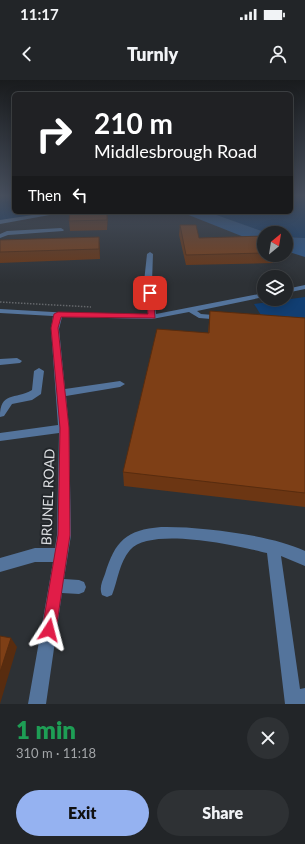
<!DOCTYPE html>
<html lang="en">
<head>
<meta charset="utf-8">
<style>
  :root { --surface:#222528; --page:#2e3134; --text:#f1f3f6; --muted:#a2a5a8; --line:#3f4245; --accent:#95b2f1 }
  body { margin:0; font-family:Lato,sans-serif; background:var(--page); color:var(--text); height:100vh; display:flex; flex-direction:column; font-size:15px; white-space:nowrap }
  * { box-sizing:border-box; margin:0 }
  p { font-size:13px; color:var(--muted) }
  .icon { flex:none; width:22px; height:22px; fill:none; stroke:currentColor; stroke-width:2; stroke-linecap:round; stroke-linejoin:round }
  .map { position:relative; height:624px; overflow:hidden }
  .details { display:flex; flex-direction:column; background:var(--surface); flex:1 }
  .details>* { flex:none }
  .hud { position:absolute; left:12px; top:12px; width:281px; height:122px; border-radius:6px; box-shadow:0 2px 10px #0003,0 0 0 1px var(--line); background:#202124; color:#fff; overflow:hidden }
  .needle { width:26px; rotate:30deg }
  .fabs { position:absolute; left:257px; top:146px; display:grid; gap:8px }
  .fabs a { display:grid; place-items:center; width:36px; height:36px; border-radius:50%; background:var(--surface); box-shadow:0 2px 10px #0003,0 0 0 1px var(--line); font-size:20px }
  .pin { position:absolute; display:grid; place-items:center; width:34px; height:34px; color:#fff; margin:-17px; border-radius:8px; box-shadow:0 2px 6px #0006 }
  .me { position:absolute; width:44px; margin:-22px; rotate:9deg; stroke-linejoin:round; filter:drop-shadow(0 0 3px #0008) }
  .turn { display:flex; align-items:center; gap:14px; height:84px; padding:0 16px; font-size:18px }
  .turn .icon { width:52px; height:52px; stroke-width:2.5 }
  .turn b { display:block; font-size:28px; line-height:34px }
  .then { display:flex; align-items:center; height:38px; padding:0 16px; background:#0003; gap:8px; font-size:15px }
  .round { display:grid; place-items:center; flex:none; width:42px; height:42px; border-radius:21px; background:var(--page) }
  .overview { display:flex; align-items:center; justify-content:space-between; height:68px; padding:0 16px }
  h1 { font-size:24px; font-weight:800; line-height:30px; color:#1e9e55 }
  .action { display:flex; gap:8px; margin-top:auto; padding:8px 16px }
  .action a { flex:1; height:46px; border-radius:24px; background:var(--accent); color:#111; font-size:16px; font-weight:800; line-height:46px; text-align:center }
  .action a+a { background:var(--page); color:var(--text) }
  .status { display:flex; justify-content:space-between; align-items:center; height:28px; padding:0 20px; background:var(--surface); direction:ltr }
  .status svg { height:11px; fill:currentColor }
  header { display:flex; justify-content:space-between; align-items:center; height:52px; padding:0 16px; background:var(--surface); font-size:18px; font-weight:800 }
  .map>svg:first-child { display:block }
</style>
</head>
<body>
<div class="status"><b>11:17</b><svg viewBox="0 0 49 12"><path d="M0 12V9h3v3zM5 12V6h3v6zM10 12V3h3v9zM15 12V0h3v12zM26 1h20v11H26zM47 4h2v5h-2z"/></svg></div>
<header><svg class="icon" aria-label="back" viewBox="0 0 24 24"><path d="M15 5l-7 7 7 7"/></svg>Turnly<svg class="icon" aria-label="person" viewBox="0 0 24 24"><circle cx="12" cy="8" r="4"/><path d="M4 21q1-7 8-7t8 7"/></svg></header>
<div class="map">
<svg width="305" height="624" viewBox="0 0 305 624">
  <rect width="100%" height="100%" fill="#2d3135"/>
  <g fill="#113e72">
    <path d="M0 116H14V132H49L0 141Z"/>
    <path d="M291 116 305 117V158L286 157V153H267L206 132H291Z"/>
    <path d="M305 217V238L261 235 254 224Z"/>
  </g>
  <g fill="#2d5a90">
    <path d="M181 132H208L267 153H264V165Z"/>
    <path d="M286 157 305 158V177L286 171Z"/>
  </g>
  <g fill="none" stroke-linecap="round" stroke-linejoin="round">
    <path stroke="#64676b" stroke-width="1.5" stroke-dasharray="1.5 1.5" stroke-linecap="butt" d="M0 222 91 227"/>
    <g fill="#54749c" fill-rule="evenodd">
      <path d="M52 132H66L0 144V140Z"/>
      <path d="M97 132H114L115 133 112 135Z"/>
      <path d="M61 148 64 150 63 151 8 155 0 158V154L7 151Z"/>
      <path d="M150 172 153 174 152 202 156 234 264 213V217L197 231 201 234 226 236V240H223L199 238 189 232 152 239 62 237 59 249 65 309 120 301 125 304 120 307 66 316 69 348 71 455 64 499 79 500 84 502 86 507 84 512 79 514 62 513 46 624H28L53 482H35L0 492V478L35 468H55L57 455 59 353 0 361V353L58 345 51 249 53 236 0 233V229L88 234H148L144 202 147 174Z"/>
      <path d="M305 205V209L286 213V209Z"/>
      <path d="M17 278 22 281 20 283 0 285V279Z"/>
      <path d="M39 288 44 291 41 314 32 320 12 324 4 336 0 337C0 311 15 320 32 310L34 291Z"/>
      <path d="M161 447C198 446 272 455 305 471V486L281 476 300 609 305 608V624H285L267 473C239 466 151 446 130 470 119 483 118 500 112 515L107 517 102 515C99 508 102 502 105 494 115 461 126 450 161 447Z"/>
    </g>
  </g>
  <g fill="#6c3613">
    <path d="M107 132V150L70 151 69 141Z"/>
    <path d="M180 145 199 158 264 156V175H274L273 183 186 185 179 155Z"/>
    <path d="M0 160 100 167V179L0 183Z"/>
    <path d="M210 231 305 238V427L124 406 123 392 208 253Z"/>
  </g>
  <g fill="#582c0f">
    <path d="M107 132 108 140 107 150Z"/>
    <path d="M99 157 100 167V179L99 169Z"/>
    <path d="M11 558 17 567 0 624V592Z"/>
  </g>
  <g fill="#7e3f16" stroke="#582c0f">
    <path d="M70 132H107V140L69 141Z"/>
    <path d="M180 145H196L199 158 264 156V173L186 175Z"/>
    <path d="M99 157V169L0 172V160Z"/>
    <path d="M210 231 305 238V413L123 392 157 249 209 253Z"/>
    <path d="M0 556 11 558 0 592Z"/>
  </g>
  <linearGradient id="sky" x2="0" y2="1"><stop stop-color="#191b1d"/><stop offset="0.57" stop-color="#464e5c"/><stop offset="1" stop-color="#464e5c" stop-opacity="0"/></linearGradient>
  <rect width="305" height="203" fill="url(#sky)"/>
  <path fill="#e11d48" stroke="#92132f" d="M150 211 153 213 155 238 61 237 58 248 69 348 70 455 56 550 54 555 49 557 44 555 42 550 58 455 60 348 51 248 54 234 58 232 148 234 146 213Z"/>
  <g text-anchor="middle" stroke-width="4" stroke-linejoin="round" paint-order="stroke">
    <g font-size="14" fill="#dbdde0" stroke="#23272b">
      <text transform="translate(48 417) rotate(-88)" y="5">BRUNEL ROAD</text>
    </g>
  </g>
</svg>
<div class="fabs">
<a><svg class="needle" viewBox="-14 -14 28 28"><path d="M0-13l5 13h-10z" fill="#e53935"/><path d="M0 13l5-13h-10z" fill="#a2a5a8"/></svg></a>
<a><svg class="icon" aria-label="layers" viewBox="0 0 24 24"><path d="M12 4l9 5-9 5-9-5zM3 14l9 5 9-5"/></svg></a>
</div>
<div class="pin" style="left:150px;top:213px;background:#d93025"><svg class="icon" aria-label="arrive" viewBox="0 0 24 24"><path d="M6 21V4h12l-3 4 3 4H6"/></svg></div>
<svg class="me" style="left:49px;top:550px" viewBox="-20 -20 40 40"><path d="M0-17L14 15 0 8-14 15z" fill="#e11d48" stroke="#fff" stroke-width="4"/></svg>
<div class="hud">
<div class="turn"><svg class="icon" aria-label="right" viewBox="0 0 24 24"><path d="M7 20v-9h11M14 6l5 5-5 5"/></svg><div><b>210 m</b>Middlesbrough Road</div></div>
<div class="then">Then<svg class="icon" aria-label="left" viewBox="0 0 24 24"><path d="M17 20v-9H6M10 6l-5 5 5 5"/></svg></div>
</div>
</div>
<section class="details">
<div class="overview"><div><h1>1 min</h1><p>310 m · 11:18</p></div><a class="round"><svg class="icon" aria-label="close" viewBox="0 0 24 24"><path d="M6 6l12 12M18 6L6 18"/></svg></a></div>
<div class="action"><a>Exit</a><a>Share</a></div>
</section>
</body>
</html>
